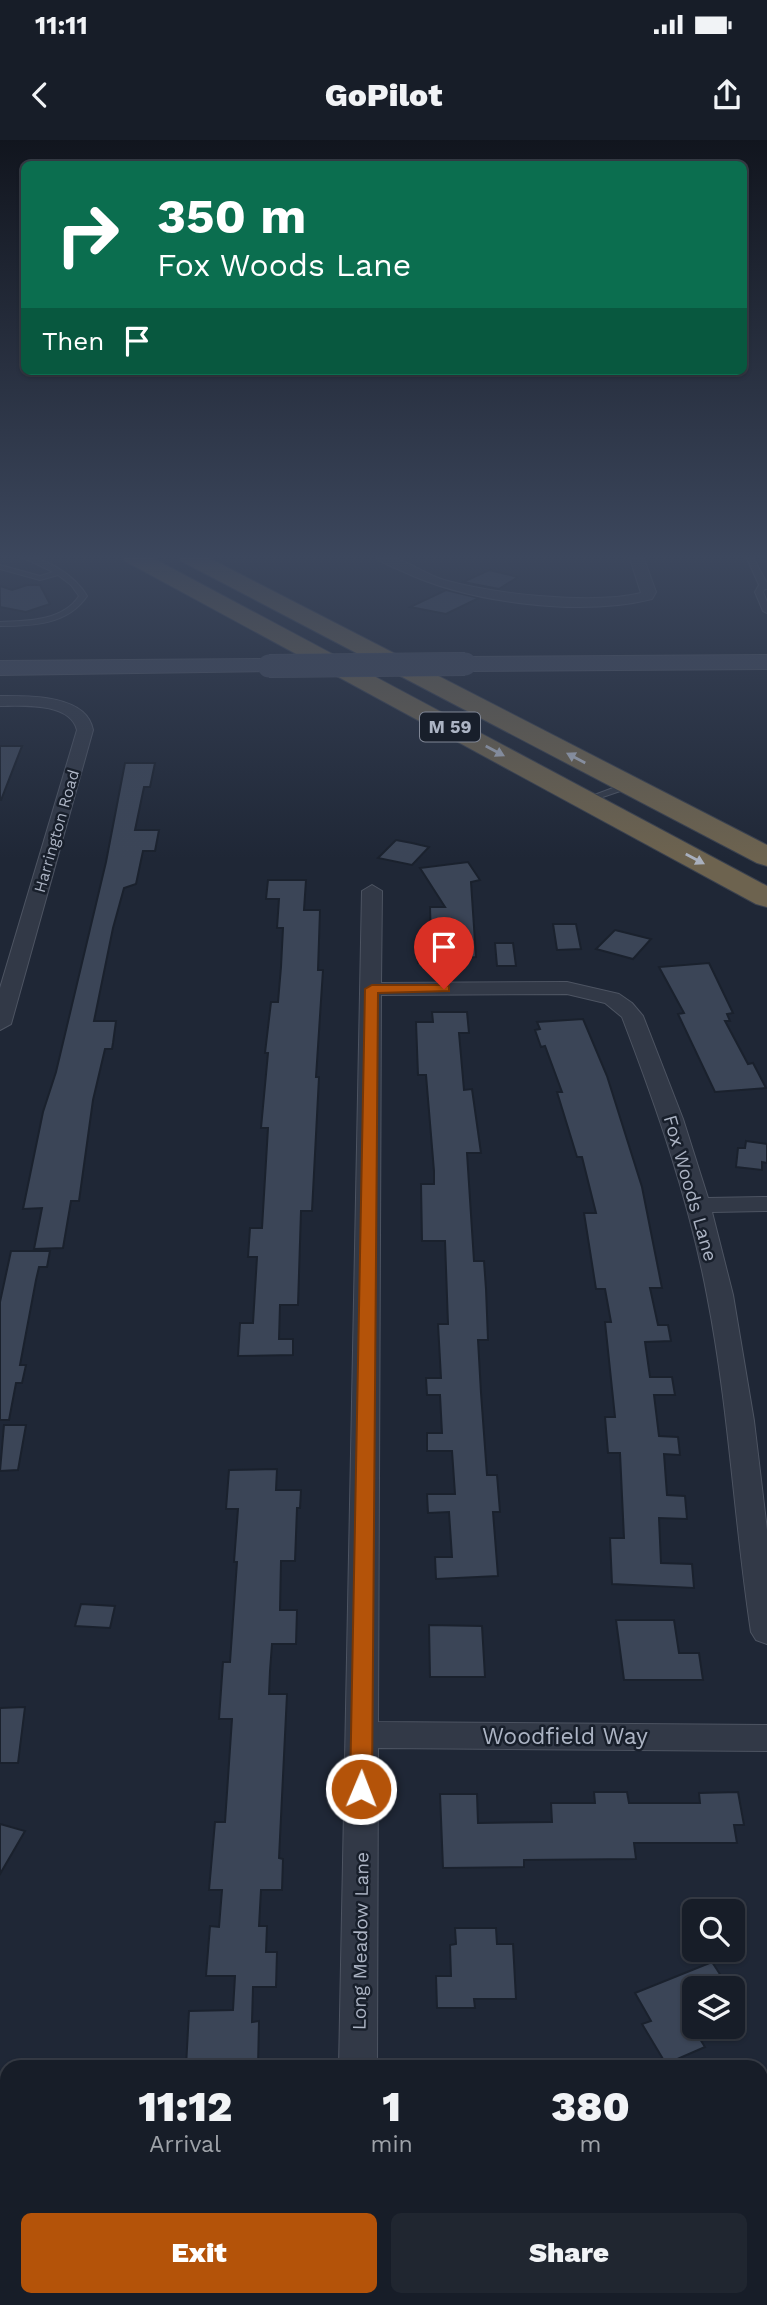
<!DOCTYPE html>
<html lang="en">
<head>
<meta charset="utf-8">
<style>
  :root { --surface:#171d28; --page:#202630; --text:#f1f3f6; --muted:#9ea2a8; --line:#363b45; --accent:#b45309 }
  body { margin:0; font-family:"Work Sans",sans-serif; background:var(--page); color:var(--text); height:100vh; display:flex; flex-direction:column; font-size:26px; white-space:nowrap }
  * { box-sizing:border-box; margin:0 }
  p { font-size:23px; color:var(--muted) }
  .icon { flex:none; width:38px; height:38px; fill:none; stroke:currentColor; stroke-width:2; stroke-linecap:round; stroke-linejoin:round }
  .map { position:relative; flex:1; overflow:hidden }
  .side { position:absolute; left:0px; top:1920px; width:768px; height:247px; display:flex; flex-direction:column; background:var(--surface); border-radius:21px 21px 0 0; box-shadow:0 2px 5px #0004,0 0 0 2px var(--line) }
  .side>* { flex:none }
  .hud { position:absolute; left:21px; top:21px; width:726px; height:214px; border-radius:10px; box-shadow:0 2px 5px #0004,0 0 0 2px var(--line); background:#0b6e4f; color:#fff; overflow:hidden }
  .controls { position:absolute; left:682px; top:1759px; display:grid; gap:14px }
  .controls a { display:grid; place-items:center; width:63px; height:63px; border-radius:10px; background:var(--surface); box-shadow:0 2px 5px #0004,0 0 0 2px var(--line); font-size:35px }
  .pin { position:absolute; display:grid; place-items:center; width:60px; height:60px; color:#fff; margin:-72px -30px; border-radius:50% 50% 50% 0; rotate:-45deg; box-shadow:0 0 7px #0007 }
  .pin .icon { rotate:45deg }
  .me { position:absolute; width:77px; margin:-38px; rotate:1deg; stroke-linejoin:round; filter:drop-shadow(0 0 5px #0008) }
  .turn { display:flex; align-items:center; gap:24px; height:147px; padding:0 21px; font-size:32px }
  .turn .icon { width:91px; height:91px; stroke-width:2.5 }
  .turn b { display:block; font-size:49px; line-height:60px }
  .then { display:flex; align-items:center; height:66px; padding:0 21px; background:#0003; gap:14px; font-size:26px }
  .eta { display:flex; justify-content:space-evenly; align-items:center; height:119px; text-align:center }
  .eta b { font-size:42px; font-weight:800; line-height:49px }
  .cta { display:flex; gap:14px; margin-top:auto; padding:14px 21px }
  .cta a { flex:1; height:80px; border-radius:10px; background:var(--accent); color:#fff; font-size:28px; font-weight:800; line-height:80px; text-align:center }
  .cta a+a { background:var(--page); color:var(--text) }
  .status { display:flex; justify-content:space-between; align-items:center; height:49px; padding:0 35px; background:var(--surface); direction:ltr }
  .status svg { height:19px; fill:currentColor }
  header { display:flex; justify-content:space-between; align-items:center; height:91px; padding:0 21px; background:var(--surface); font-size:32px; font-weight:800 }
  .map>svg:first-child { display:block }
</style>
</head>
<body>
<div class="status"><b>11:11</b><svg viewBox="0 0 49 12"><path d="M0 12V9h3v3zM5 12V6h3v6zM10 12V3h3v9zM15 12V0h3v12zM26 1h20v11H26zM47 4h2v5h-2z"/></svg></div>
<header><svg class="icon" aria-label="back" viewBox="0 0 24 24"><path d="M15 5l-7 7 7 7"/></svg>GoPilot<svg class="icon" aria-label="share" viewBox="0 0 24 24"><path d="M12 15V3M7 8l5-5 5 5M5 13v7h14v-7"/></svg></header>
<div class="map">
<svg width="767" height="2165" viewBox="0 0 767 2165">
  <rect width="100%" height="100%" fill="#1f2736"/>
  <g fill="#3b4557" stroke="#1a212d" stroke-width="2">
    <path d="M489 430 518 437 499 449 463 442Z"/>
    <path d="M27 445H40L50 464 26 472 0 467V446L12 450Z"/>
    <path d="M446 450 479 458 446 474 410 467Z"/>
    <path d="M0 606H22L1 660H0Z"/>
    <path d="M125 623H155L150 647H144L135 690H159L155 711H143L136 744 124 748 113 788 94 881H116L113 903 112 909H105L93 960 79 1061H71L63 1108 34 1109 42 1068 23 1069 43 972 56 932 106 722Z"/>
    <path d="M396 700 412 703 429 707 412 725 378 718Z"/>
    <path d="M468 722 480 740 471 742 476 817 418 823 417 802H431L430 767H445L420 728Z"/>
    <path d="M268 740H306L304 770H320L318 830H323L316 937H319L312 1071H301L298 1165H280L279 1199H293V1215L238 1216 240 1183H253L257 1117H248L250 1088H262L268 988H261L268 913H265L271 862H278L281 827 283 788H277L279 759H266Z"/>
    <path d="M553 784H576L581 809 557 810Z"/>
    <path d="M615 790 651 799 633 819 596 809Z"/>
    <path d="M495 803H513L516 826H497Z"/>
    <path d="M709 823 733 873 727 874 730 881H725L748 924 753 923 766 948 715 952 678 874 684 873 659 827Z"/>
    <path d="M432 872H467L469 893H459L464 950 472 949 481 1013H467L474 1121H484L486 1149 488 1200H478L481 1253 487 1335H497L500 1372H493L498 1436 436 1439 435 1417H452L449 1372 428 1373 427 1354H455L452 1311H427V1293H442L440 1255H427L426 1238H441L438 1184H448L445 1101H422L421 1044H434V1031L426 935H418L416 882H433Z"/>
    <path d="M583 879 607 936 642 1047 662 1148H650L658 1185H668L671 1201 645 1202 650 1237H672L675 1255H654L659 1296 678 1297 680 1315 664 1314 667 1355 685 1356 687 1379 659 1378 661 1423 692 1424 694 1448 612 1444 610 1398H624L620 1313H608L605 1277H615L605 1182H611L605 1149H596L584 1073H596L582 1017H577L557 952H562L545 906 541 907 535 890 540 889 537 882Z"/>
    <path d="M746 1001 767 1004V1023L762 1022V1030L736 1027 738 1008H745Z"/>
    <path d="M11 1111H50L47 1127H39L36 1140 20 1225H26L22 1243H16L9 1280H0V1162Z"/>
    <path d="M4 1285H26L18 1330 0 1331Z"/>
    <path d="M277 1329 276 1350H301L300 1368H297L295 1421H281L280 1470H297L296 1504H272L270 1531 269 1554H287L279 1718 283 1719 282 1750H261L259 1786H267L266 1812H277L276 1847H253L252 1882 259 1881 258 1927H186L189 1871 233 1870 235 1836H206L210 1786 219 1787 222 1750H209L215 1682H225L232 1579H219L223 1522H230L237 1422H234L238 1369H226L229 1330Z"/>
    <path d="M81 1464 115 1466 110 1488 75 1486Z"/>
    <path d="M616 1480H674L679 1513H699L703 1540H624Z"/>
    <path d="M429 1485 482 1486 485 1537H430Z"/>
    <path d="M25 1567 18 1623H0V1568Z"/>
    <path d="M594 1652H627L629 1663H700L699 1653 738 1652 744 1685H734L737 1703H634L636 1719 524 1720V1727L443 1728 440 1654H477L478 1683 552 1682 551 1663H595Z"/>
    <path d="M0 1684 25 1691 0 1734Z"/>
    <path d="M455 1788H496L497 1804H513L516 1859H474L475 1868H437L436 1836H451L450 1805 456 1804Z"/>
    <path d="M712 1822 729 1848H695V1891L705 1907 666 1924 642 1884 651 1881 635 1853Z"/>
  </g>
  <g fill="none" stroke-linecap="round" stroke-linejoin="round">
    <defs>
      <g id="service">
        <path d="M20 416C44 416 75 435 87 456 68 485 31 486 0 486V482C27 481 63 481 79 456L71 445 58 435 40 440 0 429V425L40 436 53 432Z"/>
        <path d="M746 416H752L767 443V449H765L763 452 767 462V473L763 471 755 452 759 445Z"/>
        <path d="M629 642 633 645 632 647 588 662 581 660Z"/>
      </g>
      <g id="minor">
        <path d="M374 416C401 414 419 432 444 440 493 454 592 465 641 453L629 416H643L656 452 652 459C580 477 469 463 402 431 393 427 381 423 374 416Z"/>
        <path d="M0 556C27 556 87 554 93 590L11 884 0 890V848L77 590C70 562 22 566 0 566Z"/>
        <path d="M372 745 382 751 381 843 567 842 619 854 632 863 643 876 683 979 708 1058 767 1057V1071L712 1072 733 1155 754 1281 767 1390V1504L756 1500 751 1492C734 1380 729 1267 707 1155 689 1060 657 968 622 877L605 863 567 854 381 855 378 1582 767 1585V1611L378 1608 377 1927H339L362 751Z"/>
        <path d="M767 1947V1983L761 1984V1948Z"/>
        <path d="M761 2106 767 2107V2149L761 2148Z"/>
        <rect x="334" y="2160" width="42" height="5"/>
      </g>
      <g id="secondary">
        <path d="M767 515V529L465 531 454 524 465 517Z"/>
        <path d="M269 519 277 521 280 526 277 531 0 535V521Z"/>
      </g>
      <g id="motorway">
        <path d="M122 416H149L767 746V767L756 764 125 421Z"/>
        <path d="M178 416H205L767 705V726L757 723 181 421Z"/>
      </g>
    </defs>
    <use href="#service" stroke="#4d5462" stroke-width="2"/>
    <use href="#minor" stroke="#4d5462" stroke-width="2"/>
    <use href="#secondary" stroke="#4d5462" stroke-width="2"/>
    <use href="#motorway" stroke="#3a414e" stroke-width="2"/>
    <use href="#service" fill="#323947" fill-rule="evenodd"/>
    <use href="#minor" fill="#323947" fill-rule="evenodd"/>
    <use href="#secondary" fill="#40485a" fill-rule="evenodd"/>
    <use href="#motorway" fill="#6d634f" fill-rule="evenodd"/>
    <defs>
      <path id="secondary-bridge" d="M269 526 465 524"/>
    </defs>
    <use href="#secondary-bridge" stroke="#4d5462" stroke-width="24" stroke-linecap="butt"/>
    <use href="#secondary-bridge" stroke="#40485a" stroke-width="23"/>
  </g>
  <defs><path id="oneway-solid" d="M-6-.8H1V-3.2L6.5 0L1 3.2V.8H-6Z" transform="scale(1.75)"/></defs>
  <g fill="#a9b0be">
    <use href="#oneway-solid" transform="translate(495 611) rotate(28)"/>
    <use href="#oneway-solid" transform="translate(576 618) rotate(-152)"/>
    <use href="#oneway-solid" transform="translate(695 719) rotate(28)"/>
  </g>
  <linearGradient id="sky" x2="0" y2="1"><stop stop-color="#11151e"/><stop offset="0.58" stop-color="#3c475d"/><stop offset="1" stop-color="#3c475d" stop-opacity="0"/></linearGradient>
  <rect width="767" height="719" fill="url(#sky)"/>
  <path fill="#b45309" stroke="#753606" stroke-width="2" d="M444 845 449 846V851L378 853 372 1649 369 1656 361 1658 354 1656 350 1649 365 849 372 845Z"/>
  <g text-anchor="middle" stroke-width="5" stroke-linejoin="round" paint-order="stroke">
    <g font-size="16" fill="#acb4c4" stroke="#181f2b">
      <text transform="translate(56 691) rotate(-74)" y="6">Harrington Road</text>
    </g>
    <rect fill="#181f2b" stroke="#808796" stroke-width="2" x="420" y="572.5" width="60" height="29" rx="5"/>
    <g font-size="18" font-weight="bold" fill="#acb4c4">
      <text x="450" y="593">M 59</text>
    </g>
    <g font-size="19" fill="#acb4c4" stroke="#181f2b">
      <text transform="translate(691 1048) rotate(74)" y="7">Fox Woods Lane</text>
      <text transform="translate(360 1801) rotate(-89)" y="7">Long Meadow Lane</text>
    </g>
    <g font-size="23" fill="#acb4c4" stroke="#181f2b">
      <text x="565" y="1604">Woodfield Way</text>
    </g>
  </g>
</svg>
<div class="controls">
<a><svg class="icon" aria-label="search" viewBox="0 0 24 24"><circle cx="10" cy="10" r="6"/><path d="M15 15l6 6"/></svg></a>
<a><svg class="icon" aria-label="layers" viewBox="0 0 24 24"><path d="M12 4l9 5-9 5-9-5zM3 14l9 5 9-5"/></svg></a>
</div>
<div class="pin" style="left:444px;top:849px;background:#d93025"><svg class="icon" aria-label="arrive" viewBox="0 0 24 24"><path d="M6 21V4h12l-3 4 3 4H6"/></svg></div>
<svg class="me" style="left:361px;top:1649px" viewBox="-20 -20 40 40"><circle r="17" fill="#b45309" stroke="#fff" stroke-width="3"/><path d="M0-11L8 9 0 5-8 9z" fill="#fff"/></svg>
<div class="hud">
<div class="turn"><svg class="icon" aria-label="right" viewBox="0 0 24 24"><path d="M7 20v-9h11M14 6l5 5-5 5"/></svg><div><b>350 m</b>Fox Woods Lane</div></div>
<div class="then">Then<svg class="icon" aria-label="arrive" viewBox="0 0 24 24"><path d="M6 21V4h12l-3 4 3 4H6"/></svg></div>
</div>
<section class="side">
<div class="eta">
<div><b>11:12</b><p>Arrival</p></div>
<div><b>1</b><p>min</p></div>
<div><b>380</b><p>m</p></div>
</div>
<div class="cta"><a>Exit</a><a>Share</a></div>
</section>
</div>
</body>
</html>
